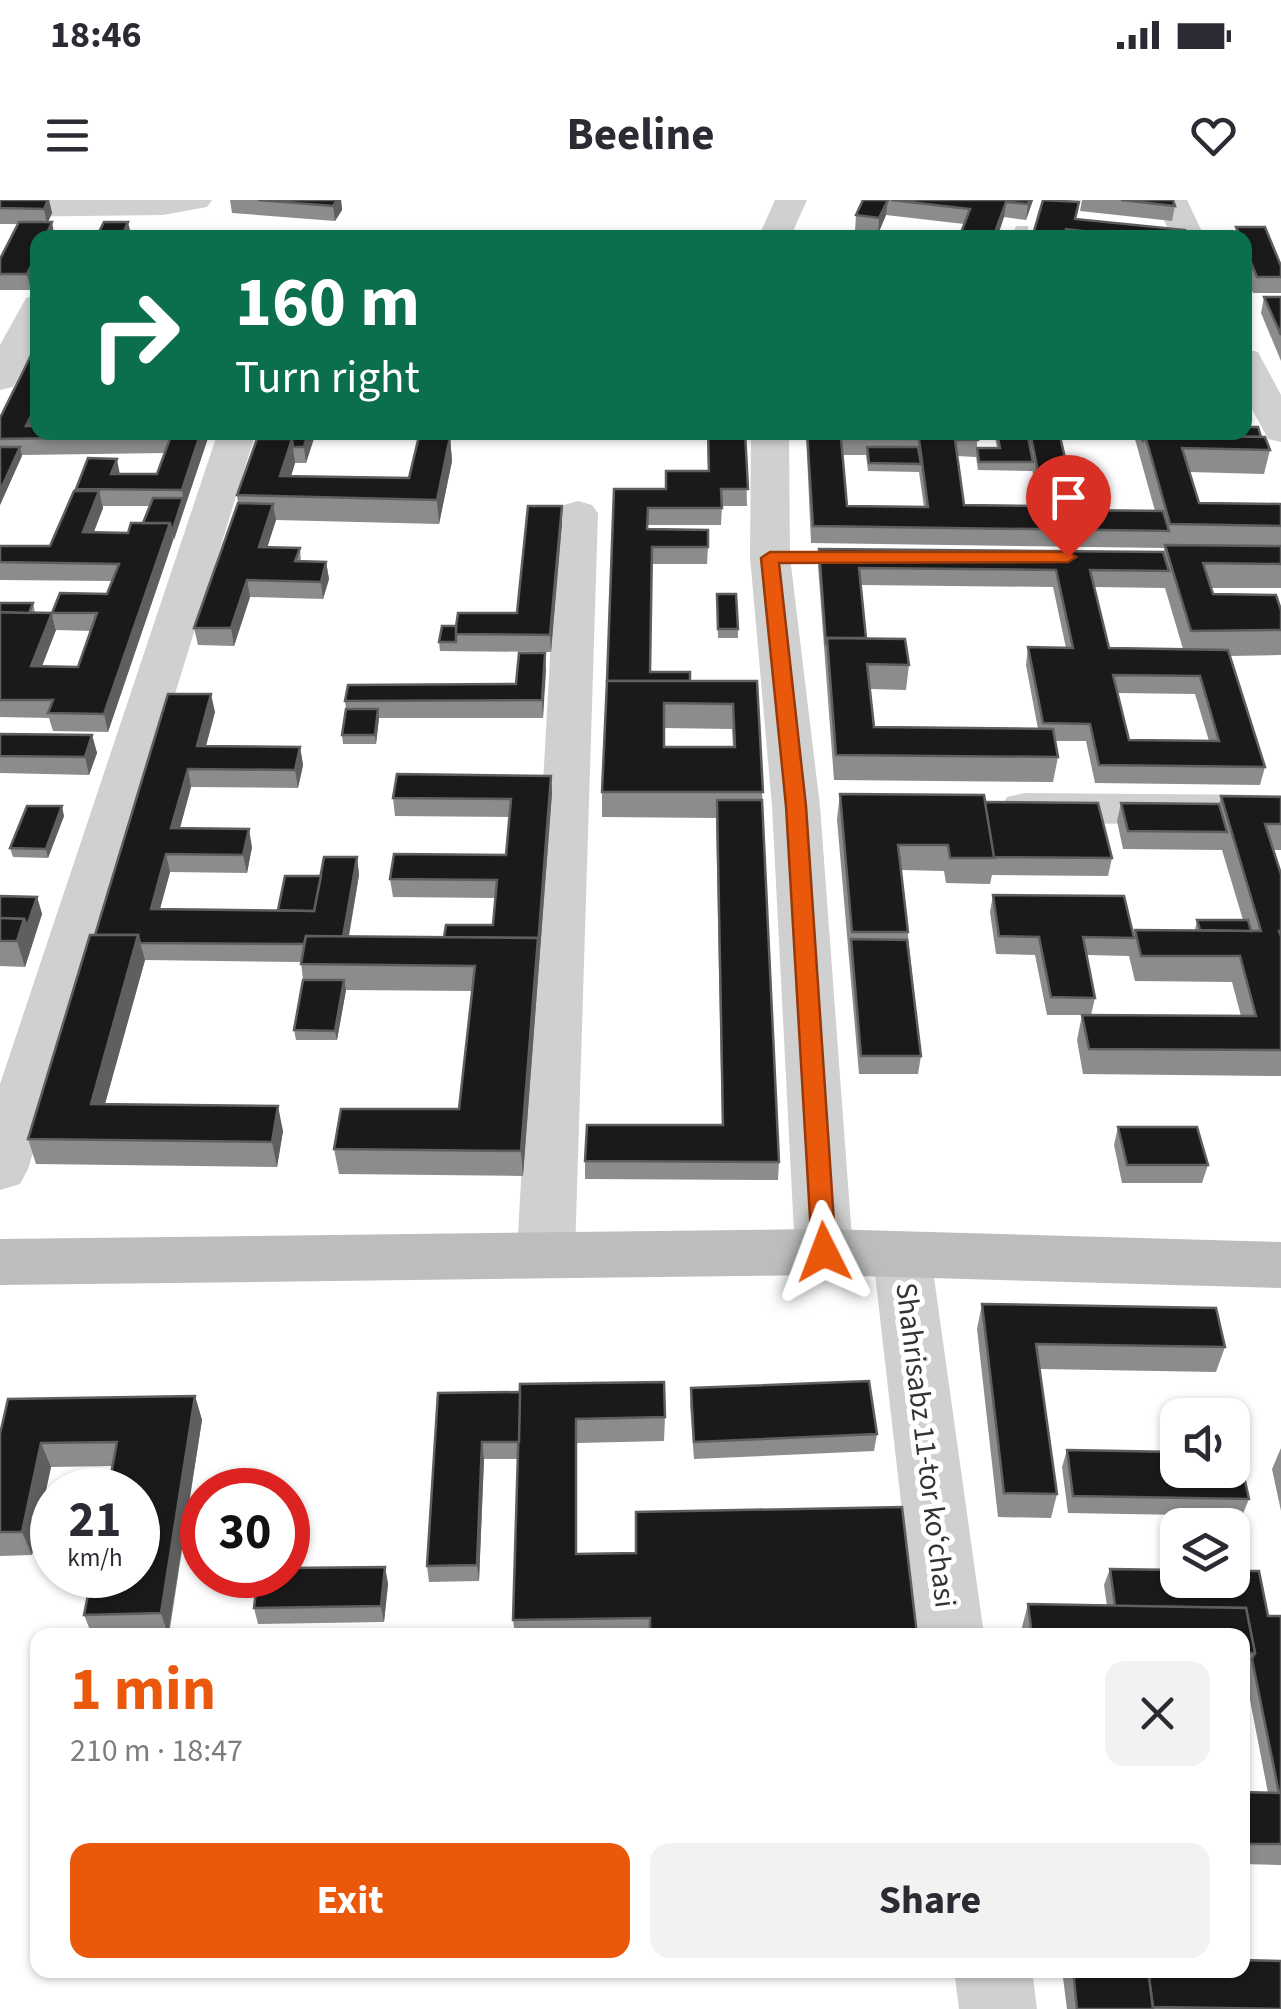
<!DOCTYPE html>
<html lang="en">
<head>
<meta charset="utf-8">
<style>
  :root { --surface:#fff; --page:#f2f2f3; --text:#2b2b33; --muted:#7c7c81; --accent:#ea580c }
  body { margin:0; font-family:"Source Sans 3",sans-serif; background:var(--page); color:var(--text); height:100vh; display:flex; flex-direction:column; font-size:38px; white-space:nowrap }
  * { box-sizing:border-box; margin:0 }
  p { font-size:32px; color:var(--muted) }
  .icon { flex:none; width:55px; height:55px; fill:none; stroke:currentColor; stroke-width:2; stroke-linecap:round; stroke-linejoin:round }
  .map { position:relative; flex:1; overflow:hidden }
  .drawer { position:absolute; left:30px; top:1428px; width:1220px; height:350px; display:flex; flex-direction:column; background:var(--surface); border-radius:20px; box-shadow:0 2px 8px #0004 }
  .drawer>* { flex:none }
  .hud { position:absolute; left:30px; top:30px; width:1222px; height:210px; border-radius:20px; box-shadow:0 2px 8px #0004; background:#0b6e4f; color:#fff; overflow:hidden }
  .controls { position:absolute; left:1160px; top:1198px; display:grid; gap:20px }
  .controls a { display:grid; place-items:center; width:90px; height:90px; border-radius:20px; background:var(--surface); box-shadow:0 2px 8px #0004; font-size:50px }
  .speed { position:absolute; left:30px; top:1268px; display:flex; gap:20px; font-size:50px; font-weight:700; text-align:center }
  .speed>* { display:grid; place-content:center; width:130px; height:130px; border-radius:50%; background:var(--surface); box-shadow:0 2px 8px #0004; line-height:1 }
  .speed small { font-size:25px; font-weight:400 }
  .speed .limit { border:15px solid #d22; background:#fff; color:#111 }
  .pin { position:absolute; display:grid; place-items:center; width:85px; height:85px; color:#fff; margin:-102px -42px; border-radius:50% 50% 50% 0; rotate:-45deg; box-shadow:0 0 10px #0007 }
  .pin .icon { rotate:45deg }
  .me { position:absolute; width:110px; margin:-55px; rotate:357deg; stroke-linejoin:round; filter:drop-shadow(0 0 8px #0008) }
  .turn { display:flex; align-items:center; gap:35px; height:210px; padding:0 40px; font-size:45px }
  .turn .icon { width:130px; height:130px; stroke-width:2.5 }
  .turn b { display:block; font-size:70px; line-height:85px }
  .round { display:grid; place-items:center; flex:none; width:105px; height:105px; border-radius:20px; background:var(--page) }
  .head { display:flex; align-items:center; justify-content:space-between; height:170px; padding:0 40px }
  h1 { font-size:60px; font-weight:700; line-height:75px; color:var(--accent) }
  .button { display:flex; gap:20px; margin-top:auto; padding:20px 40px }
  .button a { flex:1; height:115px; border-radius:20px; background:var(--accent); color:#fff; font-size:40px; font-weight:700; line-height:115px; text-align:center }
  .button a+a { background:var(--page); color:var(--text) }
  .status { display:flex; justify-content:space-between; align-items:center; height:70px; padding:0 50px; background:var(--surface); direction:ltr }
  .status svg { height:28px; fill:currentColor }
  header { display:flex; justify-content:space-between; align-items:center; height:130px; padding:0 40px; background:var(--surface); font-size:45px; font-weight:700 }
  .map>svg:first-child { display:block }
</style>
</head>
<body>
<div class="status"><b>18:46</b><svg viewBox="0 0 49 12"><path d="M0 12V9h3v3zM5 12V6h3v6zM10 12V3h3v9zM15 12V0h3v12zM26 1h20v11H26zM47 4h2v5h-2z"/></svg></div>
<header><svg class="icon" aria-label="menu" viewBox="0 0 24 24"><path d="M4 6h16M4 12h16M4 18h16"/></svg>Beeline<svg class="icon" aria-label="heart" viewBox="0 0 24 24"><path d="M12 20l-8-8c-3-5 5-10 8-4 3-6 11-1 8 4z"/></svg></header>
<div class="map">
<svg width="1281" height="1809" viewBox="0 0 1281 1809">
  <rect width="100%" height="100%" fill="#fff"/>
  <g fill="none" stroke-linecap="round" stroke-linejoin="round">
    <path fill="#d0d0d0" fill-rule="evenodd" d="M1016 26H1028L1029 38H1011Z"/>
    <g fill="#d0d0d0" fill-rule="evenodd">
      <path d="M0 0H212L207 7 163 15 0 17Z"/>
      <path d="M775 0H807L790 38H758Z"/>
      <path d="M1155 0H1187L1205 38H1172Z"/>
      <path d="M38 95V140L13 187 0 190V145L26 98Z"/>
      <path d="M1245 149 1258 152 1281 195V242L1268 239 1245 196Z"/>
      <path d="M218 232H256L28 969 20 984 0 990V884Z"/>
      <path d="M751 232H789L790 357 820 606 853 1052 845 1068 824 1075 803 1068 795 1052 772 606 750 357Z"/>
      <path d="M578 301 592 305 598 313 575 1053 567 1069 546 1076 525 1069 517 1053 558 313 564 305Z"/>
      <path d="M1024 593 1281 595V625L1024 623 1007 619 1000 608 1007 597Z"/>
      <path d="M902 1033 923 1040 931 1056 984 1435H916L873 1056 881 1040Z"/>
      <path d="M954 1770H1032L1037 1809H959Z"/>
    </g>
    <path fill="#bdbdbd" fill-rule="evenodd" d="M824 1029 1281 1042V1088L824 1075 0 1085V1039Z"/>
  </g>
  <g fill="#8c8c8c" fill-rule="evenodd">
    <path d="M0 0H49L52 13 48 22 55 37 38 38V76L31 90H0V59L18 24H0Z"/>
    <path d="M230 0H341L342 10 335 21 232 13Z"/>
    <path d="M863 0H1033L1026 20 1004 17 997 38H959L964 24 886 15 878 34 855 31 856 15Z"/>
    <path d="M1082 0H1173L1175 6 1172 21 1080 11Z"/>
    <path d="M1077 19 1184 38H1032Z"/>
    <path d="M1236 27 1281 66V93H1253L1245 73V38H1234Z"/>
    <path d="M1264 97H1281V161L1261 113Z"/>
    <path d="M0 218 38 232H210L108 532 53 531 49 518 0 517V403H33L35 413 56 430 42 466 78 467 91 431 56 430 52 413 107 394 112 381 0 380V346H50L76 291V289L120 274H157L165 253 22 255 0 305ZM103 306H150L143 323 128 333 94 332 103 308Z"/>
    <path d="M263 232H316L306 263H295L291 276 409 278 450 237 452 261 439 324 276 320 267 347 300 348 301 362H326L329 379 323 399 250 397 234 446 198 445 194 428 238 303 237 295Z"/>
    <path d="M707 232H745L747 306H722L721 325H648V329L708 347 707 364H651L650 472 690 481H757L779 962 778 980 585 979V961L722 925 716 618 602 617V592L614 289H666L708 271ZM664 528 732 529 733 547H664Z"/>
    <path d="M806 232H977V248H997L994 232H1059L1077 310 1155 311 1133 232H1245L1261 237 1270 250 1264 274 1189 272 1199 303 1281 304V388H1211L1213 394 1281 410V455L1230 456 1265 567 1260 585 1095 583 1086 541H1055L1058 557 1053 582 834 580 818 366 819 349 1164 352V348L811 343ZM843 255H866L868 271 919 272 924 307 847 306ZM957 256 976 257 978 270 1032 271V269L1039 306 964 305ZM861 385 1053 387 1066 448 1028 447 1026 465 1038 529 874 527 870 489 906 490 909 465 866 438ZM1094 387 1165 388 1183 449 1109 448ZM1117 493 1195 494 1209 541 1129 540Z"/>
    <path d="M562 323 551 452 440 451 439 442 456 426 517 413Z"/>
    <path d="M717 394 738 429V438H718Z"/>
    <path d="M545 453 543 518H379L376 544H343L342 535 346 509 345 501 516 484Z"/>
    <path d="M215 512 206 546 300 547 303 565 298 588 191 587 180 628 252 647 247 673 170 672 160 709 278 710 321 676 357 657 359 675 349 737H444L493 725 495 698 393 697 390 679 506 655 510 617 395 616 393 598 551 576 552 593 523 976 339 974 334 949 459 909 472 791 346 790 337 840H296L294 830 303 780 301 762 145 760 105 904 283 931 277 967 36 964 28 939 95 735Z"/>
    <path d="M0 534 92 535 97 553 89 575 0 573Z"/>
    <path d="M840 594 985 602 1112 658 1108 676 992 675 990 684 946 683 944 671 901 670 921 856 918 874H859L837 619Z"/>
    <path d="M1221 596 1281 597V650H1273L1281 674V876L1083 874 1077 840 1082 815H1047L1035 755 996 754 990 712 993 695 1134 738 1135 730H1195L1197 720H1243L1222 650 1123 649 1117 621 1121 603 1219 604ZM1086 755 1129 756 1135 781 1232 782 1241 816 1091 815 1095 798Z"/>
    <path d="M64 616 48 658 13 657 10 648Z"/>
    <path d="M0 696 37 697 42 714 25 767 0 766Z"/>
    <path d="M1118 927 1208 965 1202 983H1122L1114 945Z"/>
    <path d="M982 1104 1225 1147 1216 1172 1040 1169 1057 1294 1051 1318 998 1317 977 1129Z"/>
    <path d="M691 1188 877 1234 874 1251 694 1259 690 1205Z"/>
    <path d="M438 1193 665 1217 664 1241 577 1243V1354L917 1435H515L513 1420 518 1259H484L479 1381 429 1382 427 1366Z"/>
    <path d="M195 1196 202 1220 169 1435H92L84 1415 113 1266 51 1267 32 1355 0 1356V1234Z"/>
    <path d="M1281 1248V1311L1272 1269Z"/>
    <path d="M1067 1250 1249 1299 1242 1316 1068 1313 1062 1267Z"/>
    <path d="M385 1367 388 1384 384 1422 258 1424 254 1408Z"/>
    <path d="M1110 1369 1268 1416H1281V1665L1242 1664V1592L1268 1593 1245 1474 1242 1475V1435H1023L1022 1427 1028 1404 1107 1406 1104 1385Z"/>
    <path d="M1062 1770H1242L1281 1809H1067Z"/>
  </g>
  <g fill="#5f5f5f">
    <path d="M48 0H49L52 13 47 24 44 9Z"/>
    <path d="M337 0H341L342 10 335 21 333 6Z"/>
    <path d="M888 0 886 15 878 34 879 18Z"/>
    <path d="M1029 0H1033L1026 20 1028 4Z"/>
    <path d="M1006 2 1004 17 997 38H993Z"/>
    <path d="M52 22 55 38H45Z"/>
    <path d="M128 22 130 30 126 38H121Z"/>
    <path d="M38 52V76L31 90 27 74Z"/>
    <path d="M38 202V226H26Z"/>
    <path d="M201 232H210L174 340 172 332 183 298 182 290Z"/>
    <path d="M308 232H316L306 263 304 247Z"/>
    <path d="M450 237 452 261 439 324 437 300Z"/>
    <path d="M292 239 295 263 285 296 280 276Z"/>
    <path d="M20 247 22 256 0 305V291Z"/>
    <path d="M117 259 120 275 115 291 111 274Z"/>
    <path d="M99 291 103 308 87 349 83 332Z"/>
    <path d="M273 304 276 320 262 364 259 347Z"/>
    <path d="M562 306V323L551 452 550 435Z"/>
    <path d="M170 323 173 340 108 532 104 514Z"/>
    <path d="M326 362 329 379 323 399 321 382Z"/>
    <path d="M247 380 250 397 234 446 231 428Z"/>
    <path d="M52 413 56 430 35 484 31 466Z"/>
    <path d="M545 453 546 471 543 518 542 500Z"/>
    <path d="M211 494 215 512 201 564 197 546Z"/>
    <path d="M378 509 379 518 376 544 375 535Z"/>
    <path d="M92 535 97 553 89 575 85 557Z"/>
    <path d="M300 547 303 565 298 588 295 570Z"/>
    <path d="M188 569 191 587 175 646 171 628Z"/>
    <path d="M551 576 552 593 523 976 521 951Z"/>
    <path d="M62 606 64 616 48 658 46 649Z"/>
    <path d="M249 629 252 647 247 673 243 655Z"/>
    <path d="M166 654 170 672 155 727 151 709Z"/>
    <path d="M357 657 359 675 344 762 342 744Z"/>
    <path d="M37 697 42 714 25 767 17 741 24 719Z"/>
    <path d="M138 735 145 760 98 929 91 904Z"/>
    <path d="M344 780 346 790 337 840 335 831Z"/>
    <path d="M278 906 283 931 277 967 272 942Z"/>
    <path d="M195 1196 202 1220 168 1435 161 1413Z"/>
    <path d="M576 1219 577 1243V1377L576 1354Z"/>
    <path d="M482 1242 484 1259 479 1381 477 1365Z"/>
    <path d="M41 1243 51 1267 32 1355 22 1332Z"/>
    <path d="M385 1367 388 1384 384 1422 381 1406Z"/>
  </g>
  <g fill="#1a1a1a" stroke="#5f5f5f" stroke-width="2.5" fill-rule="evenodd">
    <path d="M0 0H48L44 9 0 8Z"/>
    <path d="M258 0H337L333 6Z"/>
    <path d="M863 0H888L879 18 856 15Z"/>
    <path d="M891 0H1029L1028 4 1006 2 993 38H959L970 9Z"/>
    <path d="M1043 0 1079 2 1075 19 1185 30 1184 38H1142L1066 29 1064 38H1032Z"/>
    <path d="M1121 0H1173L1175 6Z"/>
    <path d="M19 22H52L45 38H38V52L27 74H0V59Z"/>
    <path d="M104 22H128L121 38H96Z"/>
    <path d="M1236 27H1265L1281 66V77H1257L1245 48V38H1241Z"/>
    <path d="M1264 97H1281V135Z"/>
    <path d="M38 141V202L26 226H38V232H201L182 290 76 289 88 258 117 259 111 274H157L171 236 0 239V218Z"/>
    <path d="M1245 227H1258L1261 237 1145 235 1143 242 1141 232H1245Z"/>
    <path d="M263 232H308L304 247H293L292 239H261Z"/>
    <path d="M708 232H745L748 289H721L722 308H648L647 329 708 330V347H652L650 472H690V481H607L614 289H666V271H709Z"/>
    <path d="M807 232H977L978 240H955L964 305 1045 306 1030 232H1059L1077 310 1163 311 1169 331 813 326ZM841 238 919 239 928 307 847 306Z"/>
    <path d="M997 232H1027L1033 262H979L977 248H1000Z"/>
    <path d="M1145 235 1265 237 1270 250 1182 248 1199 303 1281 304V326L1170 324Z"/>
    <path d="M419 236 450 237 437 300 237 295 257 239H292L280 276 409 278Z"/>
    <path d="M0 247H20L0 291Z"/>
    <path d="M867 247H918L921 264 869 263Z"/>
    <path d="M74 291H99L83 332 128 333 131 323H170L104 514 48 513 53 500H0V412L52 413 31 466 78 467 97 413H52L60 393 107 394 119 364 0 362V346H50Z"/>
    <path d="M153 298H183L172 332 170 323H143Z"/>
    <path d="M238 303 273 304 259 347 300 348 295 361 326 362 321 382 247 380 231 428H194Z"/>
    <path d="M528 306H562L550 435 455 434 458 413H517Z"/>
    <path d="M1165 345 1281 346V364L1203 363 1213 394 1276 395 1281 410V430L1191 431Z"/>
    <path d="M819 349 1163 352 1169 371 1090 370 1109 448 1228 450 1265 567 1099 565 1090 524 1043 523 1028 447 1073 448 1056 370 859 368 866 438H827L826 445ZM1113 475 1200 476 1219 541 1129 540Z"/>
    <path d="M717 394H736L738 429H718Z"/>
    <path d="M0 403H33L29 413 0 412Z"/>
    <path d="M442 426H456V442H439Z"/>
    <path d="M827 438 905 439 909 465 867 464 874 527 1053 529 1058 557 836 555Z"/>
    <path d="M519 453H545L542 500 345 501 348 485 516 484Z"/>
    <path d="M607 481H757L763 592H602ZM664 503 733 504 735 547H664Z"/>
    <path d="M168 494H211L197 546 300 547 295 570 188 569 171 628 249 629 243 655 166 654 151 709 314 711 324 657H357L343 737 306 736 304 744 140 743 138 735H95Z"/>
    <path d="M346 509H378L375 535H342Z"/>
    <path d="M0 534 92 535 85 557 0 556Z"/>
    <path d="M397 574 551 576 538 746V738L444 737 446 725H493L497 680 390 679 394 654 506 655 511 599 393 598Z"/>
    <path d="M840 594 984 595 995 658H950L948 645H898L908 732H852Z"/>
    <path d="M1221 596 1281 597V624H1265L1281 674V731H1279L1281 736V850L1089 849 1082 815 1256 816 1240 756H1141L1135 730 1261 731Z"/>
    <path d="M717 600H762L779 962 585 961 587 925H723Z"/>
    <path d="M985 602 1098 603 1112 658 994 657Z"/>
    <path d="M1121 603 1219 604 1227 632 1128 631Z"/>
    <path d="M27 606H62L46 649 10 648Z"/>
    <path d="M285 676H321L314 711 278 710Z"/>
    <path d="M993 695 1124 696 1134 738 1083 737 1095 798 1051 797 1039 737 999 736Z"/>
    <path d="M0 696 37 697 27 726 24 719 0 718Z"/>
    <path d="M0 718 24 719 17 741H0Z"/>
    <path d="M1197 720H1248L1251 731 1200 730Z"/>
    <path d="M90 735H138L91 904 278 906 272 942 28 939Z"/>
    <path d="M306 736 538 738 521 951 334 949 341 909H459L475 766 301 764Z"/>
    <path d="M851 739 907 740 921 856H861Z"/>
    <path d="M303 780H344L335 831 294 830Z"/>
    <path d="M1118 927H1197L1208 965H1127Z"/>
    <path d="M982 1104 1216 1108 1225 1147 1036 1144 1057 1294 1004 1293Z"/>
    <path d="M869 1181 877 1234 694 1242 691 1188Z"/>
    <path d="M664 1182 665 1217 576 1219V1354L636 1353V1312L902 1307 917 1435H650V1418L513 1420 520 1184Z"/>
    <path d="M520 1192 519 1242H482L477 1365 427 1366 438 1193Z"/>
    <path d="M195 1196 161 1413 84 1415 92 1375H138V1290H108L117 1242 41 1243 22 1332H0V1234L8 1199Z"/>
    <path d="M1067 1250 1178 1252V1270H1232V1254H1239L1249 1299 1073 1296Z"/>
    <path d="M385 1367 381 1406 254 1408 258 1375H288V1368Z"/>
    <path d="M1110 1369 1178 1370V1380H1232V1371H1259L1268 1416H1281V1593H1279L1252 1459 1255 1453 1246 1408 1115 1406Z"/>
    <path d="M1028 1404 1246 1408 1255 1453H1242V1435H1032Z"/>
    <path d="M1242 1592 1281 1593V1644H1242Z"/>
    <path d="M1242 1760 1281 1761V1809L1153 1807 1148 1770H1242Z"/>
    <path d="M1073 1770H1148L1153 1809H1077Z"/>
  </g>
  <path fill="#ea580c" stroke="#983908" stroke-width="2.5" d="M770 352H1068L1076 357 1068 362 779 363 806 606 836 1052 824 1062 812 1052 786 606 761 358Z"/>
  <g text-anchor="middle" stroke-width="10" stroke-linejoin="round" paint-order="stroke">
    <g font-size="30" fill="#333" stroke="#fff">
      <text transform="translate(926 1245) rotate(83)" y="10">Shahrisabz 11-tor koʻchasi</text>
    </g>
  </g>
</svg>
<div class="controls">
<a><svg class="icon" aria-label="sound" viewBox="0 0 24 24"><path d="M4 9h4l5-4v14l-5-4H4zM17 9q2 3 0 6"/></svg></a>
<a><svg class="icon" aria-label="layers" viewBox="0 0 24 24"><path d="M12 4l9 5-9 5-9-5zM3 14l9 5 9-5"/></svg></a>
</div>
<div class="speed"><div>21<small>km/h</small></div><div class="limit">30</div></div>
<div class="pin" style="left:1068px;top:357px;background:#d93025"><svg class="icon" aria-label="arrive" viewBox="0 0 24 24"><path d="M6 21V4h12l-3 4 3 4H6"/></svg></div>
<svg class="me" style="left:824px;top:1052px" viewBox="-20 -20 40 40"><path d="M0-17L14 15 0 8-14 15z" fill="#ea580c" stroke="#fff" stroke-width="4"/></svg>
<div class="hud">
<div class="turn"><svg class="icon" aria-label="right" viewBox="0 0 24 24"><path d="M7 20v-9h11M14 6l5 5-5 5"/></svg><div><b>160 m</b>Turn right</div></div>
</div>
<section class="drawer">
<div class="head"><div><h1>1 min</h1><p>210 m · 18:47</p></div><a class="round"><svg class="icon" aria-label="close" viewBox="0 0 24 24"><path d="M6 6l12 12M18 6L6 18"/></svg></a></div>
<div class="button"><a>Exit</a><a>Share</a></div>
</section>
</div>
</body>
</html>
